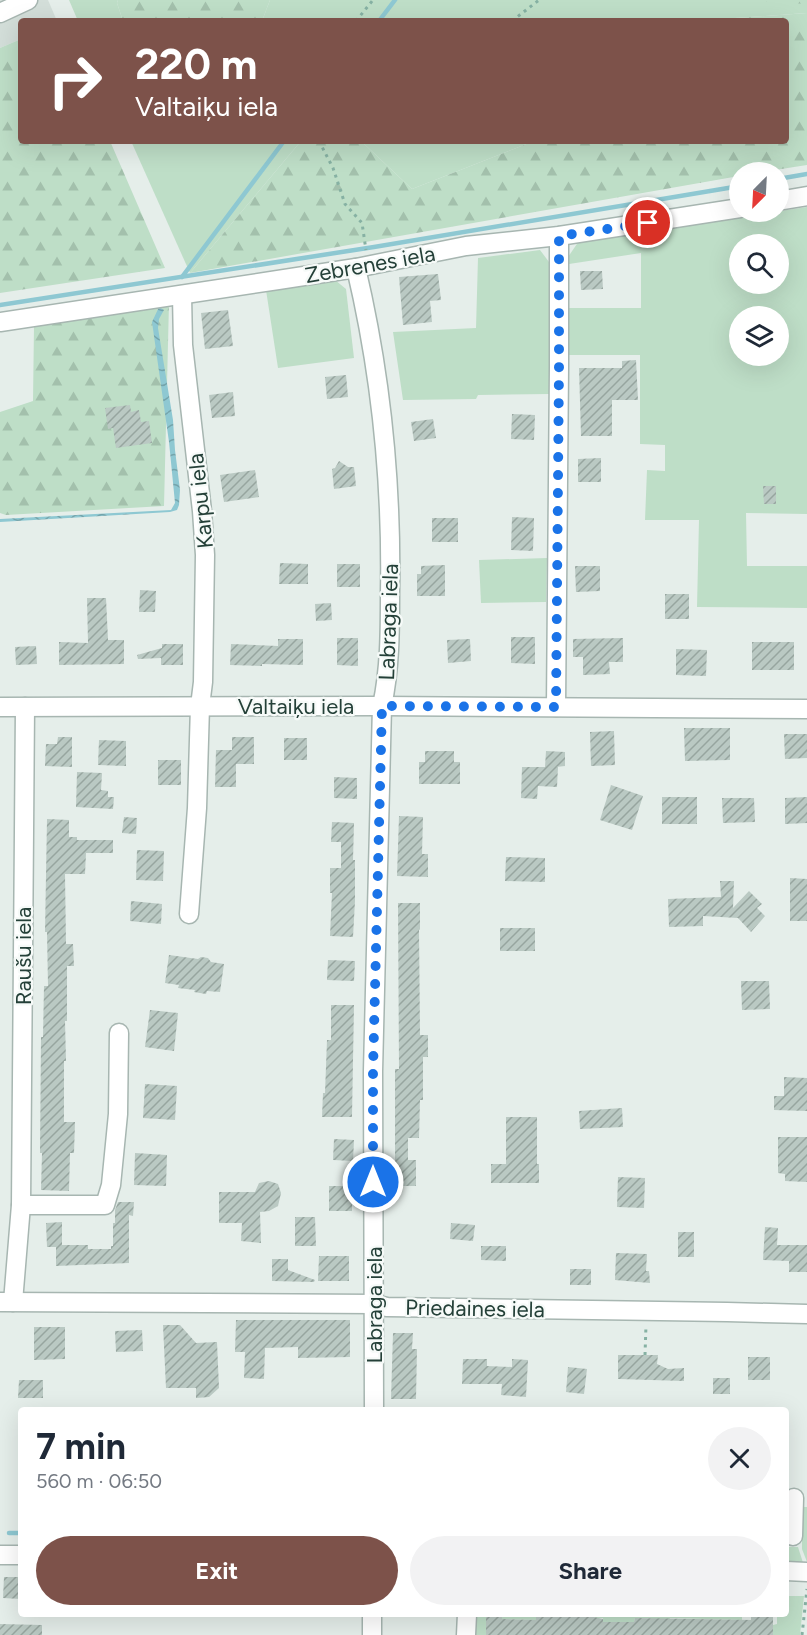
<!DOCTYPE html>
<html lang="en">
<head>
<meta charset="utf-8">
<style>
  :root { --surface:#fff; --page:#f2f2f3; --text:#1f2937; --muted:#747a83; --accent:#7d524a }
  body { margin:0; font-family:Figtree,sans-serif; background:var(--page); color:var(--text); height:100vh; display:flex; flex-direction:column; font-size:22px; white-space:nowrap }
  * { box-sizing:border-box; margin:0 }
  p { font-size:20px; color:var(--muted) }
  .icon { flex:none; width:33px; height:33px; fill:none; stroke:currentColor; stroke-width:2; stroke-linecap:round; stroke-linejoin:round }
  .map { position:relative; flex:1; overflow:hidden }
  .drawer { position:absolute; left:18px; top:1407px; width:771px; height:210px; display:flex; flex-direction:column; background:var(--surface); border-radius:6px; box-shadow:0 6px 24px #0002 }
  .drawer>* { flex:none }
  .banner { position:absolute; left:18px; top:18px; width:771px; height:126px; border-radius:6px; box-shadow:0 6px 24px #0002; background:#7d524a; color:#fff; overflow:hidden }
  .needle { width:39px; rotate:204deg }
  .tools { position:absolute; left:729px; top:162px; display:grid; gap:12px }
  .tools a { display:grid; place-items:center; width:60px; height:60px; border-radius:50%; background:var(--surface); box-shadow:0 6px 24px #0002; font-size:30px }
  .pin { position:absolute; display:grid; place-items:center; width:51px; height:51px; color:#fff; margin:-26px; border:3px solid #fff; border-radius:50%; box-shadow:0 2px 6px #0007 }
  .me { position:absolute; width:66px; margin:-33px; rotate:0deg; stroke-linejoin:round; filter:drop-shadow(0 0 4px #0008) }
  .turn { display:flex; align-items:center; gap:21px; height:126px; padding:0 18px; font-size:27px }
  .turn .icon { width:78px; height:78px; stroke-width:2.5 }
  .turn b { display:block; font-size:42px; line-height:51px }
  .round { display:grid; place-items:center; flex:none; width:63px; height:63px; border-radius:32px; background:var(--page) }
  .headline { display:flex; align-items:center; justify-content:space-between; height:102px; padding:0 18px }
  h1 { font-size:36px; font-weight:700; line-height:45px }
  .button { display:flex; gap:12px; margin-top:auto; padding:12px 18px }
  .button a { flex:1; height:69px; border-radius:36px; background:var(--accent); color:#fff; font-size:24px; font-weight:700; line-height:69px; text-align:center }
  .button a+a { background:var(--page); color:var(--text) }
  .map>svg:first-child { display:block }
</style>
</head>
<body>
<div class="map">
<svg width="807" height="1635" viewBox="0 0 807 1635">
  <defs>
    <pattern id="forest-firs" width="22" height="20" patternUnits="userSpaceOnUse" patternTransform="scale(1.5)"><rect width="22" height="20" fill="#bedec7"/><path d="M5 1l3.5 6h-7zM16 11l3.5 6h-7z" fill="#a3c0ac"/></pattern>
    <pattern id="water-waves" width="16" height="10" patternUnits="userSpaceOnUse" patternTransform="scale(1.5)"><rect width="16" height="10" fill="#8ec8d2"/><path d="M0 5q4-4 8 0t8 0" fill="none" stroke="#74a4ab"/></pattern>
    <pattern id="building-hatch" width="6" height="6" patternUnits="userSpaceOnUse" patternTransform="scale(1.5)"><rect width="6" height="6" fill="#bac9c3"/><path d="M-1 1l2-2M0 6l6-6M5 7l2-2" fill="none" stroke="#97a59f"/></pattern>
  </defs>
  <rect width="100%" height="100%" fill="#e5eeea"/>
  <path fill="#d3ded9" d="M0 0H48L57 21H21V39L0 48Z"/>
  <g fill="#bedec7" fill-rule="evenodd">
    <path d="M69 0H118L117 3 123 21H78Z"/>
    <path d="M270 0H807V13L692 21H262Z"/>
    <path d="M131 141H301L190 273Z"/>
    <path d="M361 141H534L412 189Z"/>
    <path d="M807 207V514L746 513 747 566H807V608L697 607 699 520H645L647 470 665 471V445L640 444V355H569L568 308H641V253L569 264 568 257 579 241ZM740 244H778V284H740ZM740 316H778V356H740Z"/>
    <path d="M540 250 549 262V394L478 395 476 399 403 400 393 332 476 328 478 258Z"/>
    <path d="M335 280 346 289 354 358 278 368 266 290Z"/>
    <path d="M547 558 546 602 481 603 479 560Z"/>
    <path d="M802 1507H807V1562L802 1549Z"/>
    <path d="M786 1547H798L805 1569 786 1568Z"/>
    <path d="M786 1575H787L788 1596H804L800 1635H773V1625L777 1624V1617H781L782 1614H786Z"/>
    <path d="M475 1614H486V1635H474Z"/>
    <path d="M502 1614H584V1616L537 1615 536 1620 502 1619Z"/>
    <path d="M589 1614H742V1620L670 1618 669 1623 651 1622V1618H635L634 1622H603V1618H590Z"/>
  </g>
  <g fill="url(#forest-firs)">
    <path d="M118 0H270L262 21H123L117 3Z"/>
    <path d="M721 0H807V4L727 0Z"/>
    <path d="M807 13V165L762 172H740L739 176 190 273 301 141H361L412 189 534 141H786V21H692Z"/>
    <path d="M21 39V141H110L165 268 0 293V48Z"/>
    <path d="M169 303 164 506 6 515 0 513V412L33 401 34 325Z"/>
  </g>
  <path fill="url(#water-waves)" d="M159 307 164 310 159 319 158 328 173 420 175 450 180 490 179 505 177 510 170 512 0 522V519L171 510 175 503 169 442 152 322Z"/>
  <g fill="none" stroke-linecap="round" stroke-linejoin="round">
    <g stroke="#8ec8d2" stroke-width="4.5">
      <path d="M379 21 395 0"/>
      <path d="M778 179 807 174"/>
      <path d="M182 277 284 141"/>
      <path d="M0 305 374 247 740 186"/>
      <path d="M9 1533H21"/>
    </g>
  </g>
  <g fill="url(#building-hatch)">
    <path d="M580 271H602L603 289 581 290Z"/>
    <path d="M438 274 441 300 430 301 432 322 403 325 399 277Z"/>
    <path d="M228 310 233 346 205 349 201 313Z"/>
    <path d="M636 360 638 400H612V436H581L579 368H622V361Z"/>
    <path d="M346 375 348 397 327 399 325 377Z"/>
    <path d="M233 392 235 416 212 418 209 395Z"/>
    <path d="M130 405 131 412 139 410 141 422 149 421 152 443 116 448 113 428 108 429 105 408Z"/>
    <path d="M512 414 535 415 534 440 511 439Z"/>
    <path d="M433 419 436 438 414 441 411 422Z"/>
    <path d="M601 458V482H578V459Z"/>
    <path d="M339 461 348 467H354L356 486 334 489 332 469 335 468Z"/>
    <path d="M255 470 259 497 224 502 220 475Z"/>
    <path d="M763 486H776V504H764Z"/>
    <path d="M512 517 534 518 533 551 511 550Z"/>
    <rect x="432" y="518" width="26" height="24"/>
    <path d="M280 563 308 564V584H279Z"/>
    <rect x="337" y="564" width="23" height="23"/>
    <path d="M445 565V596H417V574H421V566Z"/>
    <path d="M575 566H600V591L576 592Z"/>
    <path d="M140 590 156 591 155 612H139Z"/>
    <rect x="665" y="594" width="24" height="25"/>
    <path d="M87 598H106L108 640H124V664L59 665V642L88 643Z"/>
    <path d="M331 603 332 620 316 621 315 604Z"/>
    <path d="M511 637H535V664L511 663Z"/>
    <path d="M337 638H358V666L337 665Z"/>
    <path d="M623 638V662H609L610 674 583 675V657H573V639Z"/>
    <path d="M278 639H303V665L262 664V666L230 665 231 644 278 646Z"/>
    <path d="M470 639 471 661 448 663 447 640Z"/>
    <rect x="752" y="642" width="42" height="28"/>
    <path d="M162 644H183V665H161V658L138 659 137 655 162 648Z"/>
    <path d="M36 646 37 664 16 665 15 647Z"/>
    <path d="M676 649 707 650 706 676 676 675Z"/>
    <path d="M684 728H730V760L685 761Z"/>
    <path d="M614 731 615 765 591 766 590 732Z"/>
    <path d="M784 734H807V758L785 759Z"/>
    <path d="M58 737H72V767L45 766 46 744H57Z"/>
    <path d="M232 737H254V764H236V787H215L216 750H232Z"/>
    <rect x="284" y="738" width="23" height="22"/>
    <path d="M99 740 126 741V766L98 765Z"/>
    <path d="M425 751H454V762H460V784H419V762H425Z"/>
    <path d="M546 751 565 752V766L556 767H558L557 787 538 786 537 799 521 798 522 767H545Z"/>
    <rect x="158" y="760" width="23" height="25"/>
    <path d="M77 772 102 773 101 790 108 791V797H114L113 809 76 807Z"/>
    <path d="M334 777 357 778V799L334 798Z"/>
    <path d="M611 785 643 796 632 830 600 820Z"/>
    <rect x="662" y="797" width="35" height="27"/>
    <path d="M807 797V823L785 824V798Z"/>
    <path d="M722 798H754L755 822 723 823Z"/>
    <path d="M399 816 423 817 422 854H428V877L397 876Z"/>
    <path d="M124 817 137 818 136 834 122 833Z"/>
    <path d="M47 819 69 820V837H77V840H113V853H86L85 874H65L66 944H73L74 966H67V1021H65L66 1061H64V1122H75L74 1153H70L69 1191 41 1190 42 1153H40L41 1037H43L44 986H48L47 932H45Z"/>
    <path d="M332 822 354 823 353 860H355V901L353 937 330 936 332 893H330V868H341V842H331Z"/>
    <path d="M137 850 164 851 163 881 136 880Z"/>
    <path d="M506 857 545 858V882L505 881Z"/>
    <path d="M790 878 807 879V921H790Z"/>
    <path d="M720 881H734L733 908 749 891 762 904 757 908 765 916 751 932 738 918 703 916V926L669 927 668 899 721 897Z"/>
    <path d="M131 901 162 904 161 924 130 921Z"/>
    <path d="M398 903H420V930L419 929 420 1035H428V1057H423V1100H420L419 1138H408V1160H416V1186H395V1069H399Z"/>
    <rect x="500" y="928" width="35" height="23"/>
    <path d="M169 955 198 959 201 957 208 958 211 962 224 964 220 992 207 991 206 994 194 992 195 990 178 988 179 985 165 983Z"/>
    <path d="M328 960 355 961 354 981 327 980Z"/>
    <path d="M741 981H769L770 1009 742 1010Z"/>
    <path d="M331 1005H354L352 1117H322L323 1093H325L327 1040H331Z"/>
    <path d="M150 1010 178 1013 174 1051 145 1047Z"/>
    <path d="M784 1077 807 1078V1111L774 1110V1096H784Z"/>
    <path d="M145 1084 177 1086 175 1120 143 1118Z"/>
    <path d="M622 1108 623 1127 580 1129 579 1111Z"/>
    <path d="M506 1117H537V1164H539V1183H491V1164H506Z"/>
    <path d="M778 1137H807V1182L785 1181V1174L778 1173Z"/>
    <path d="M334 1139 354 1140 353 1161 333 1160Z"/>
    <path d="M135 1153 167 1155 166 1186 134 1185Z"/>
    <path d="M618 1177 645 1178 644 1208 617 1207Z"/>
    <path d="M269 1181 278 1184 281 1193 278 1206 269 1211 260 1212 261 1243 241 1241 242 1223H219V1192H255L259 1183Z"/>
    <rect x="329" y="1186" width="23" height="25"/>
    <path d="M118 1202H134L133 1216 129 1215V1263L56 1266V1247H47L46 1223 62 1222V1245H88V1249H111V1246H113V1223H115V1210Z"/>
    <path d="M295 1217H315L316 1246H295Z"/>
    <path d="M451 1223 475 1225 473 1241 450 1239Z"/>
    <path d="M765 1227 778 1228 777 1245H807V1272H789V1261L763 1260Z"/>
    <rect x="678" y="1232" width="16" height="25"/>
    <path d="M481 1246H506V1261L481 1260Z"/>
    <path d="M616 1253 647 1254 646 1271H649L650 1283 615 1280Z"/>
    <path d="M319 1256H349V1281H318Z"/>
    <path d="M272 1259H288V1270L315 1280 314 1282 272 1281Z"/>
    <rect x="570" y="1269" width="21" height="16"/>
    <path d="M236 1320H350V1357L298 1358V1347L265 1348 264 1379 244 1378 245 1352H235Z"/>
    <path d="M163 1325H180L196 1343 217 1342 219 1388 209 1397 196 1398V1388H166Z"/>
    <path d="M34 1327H65V1359L34 1360Z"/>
    <path d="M142 1330 143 1351 116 1352 115 1331Z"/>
    <path d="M393 1333H413L412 1349H417L416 1399H391Z"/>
    <path d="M618 1355H658L657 1364 668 1369 684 1368V1381L618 1379Z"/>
    <rect x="748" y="1357" width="22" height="23"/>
    <path d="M463 1359H487V1366L512 1367V1359L528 1360 526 1397 501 1395 502 1384H462Z"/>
    <path d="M568 1367 587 1369 584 1394 566 1392Z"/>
    <rect x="713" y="1378" width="17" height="16"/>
    <path d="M19 1380H43V1398H18Z"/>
    <path d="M4 1577H21V1599L3 1598Z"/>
    <path d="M486 1614H502V1619L536 1620V1615H551L589 1616 603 1619V1622H634L635 1618 751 1620V1614H773V1635H486Z"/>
    <path d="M0 1624 42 1625V1635H0Z"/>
  </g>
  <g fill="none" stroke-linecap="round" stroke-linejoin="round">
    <defs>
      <g id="minor">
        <path d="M0 13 28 0"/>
        <path d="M778 201 807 196"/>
        <path d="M356 268C381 374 392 484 390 593 390 631 390 669 382 706L373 1071 374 1410"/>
        <path d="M182 295 183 345 202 511 205 555 203 682 200 706 197 808 189 914"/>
        <path d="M0 322 278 280 356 268 466 246 559 236 740 208"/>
        <path d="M0 707 382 706 807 709"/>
        <path d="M556 707 559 367V236"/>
        <path d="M21 1205H105L111 1185 118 1114 119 1033"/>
        <path d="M0 1302 374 1304 387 1307 727 1312 807 1314"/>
        <path d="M13 1302 21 1205 25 707"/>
        <path d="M793 1536 794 1498"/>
        <path d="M0 1555H21"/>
        <path d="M786 1571 807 1572"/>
        <path d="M372 1614V1635"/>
        <path d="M466 1635 467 1614"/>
      </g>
    </defs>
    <use href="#minor" stroke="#a7b6b1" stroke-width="21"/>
    <g stroke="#86b1a3" stroke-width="3" stroke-dasharray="3 4.5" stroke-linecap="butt">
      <path d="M356 21 373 0"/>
      <path d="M512 21 539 0"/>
      <path d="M319 141 333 168 345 204 362 223 366 250"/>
      <path d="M645 1355 646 1325"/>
      <path d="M587 1616V1614"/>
      <path d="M802 1635 807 1589"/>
    </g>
    <use href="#minor" stroke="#fff" stroke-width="18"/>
  </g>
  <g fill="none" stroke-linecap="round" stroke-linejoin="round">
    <path stroke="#1a73e8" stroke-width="10" stroke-dasharray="0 18" d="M373 1182V1071L382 706 556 707 559 367V236L648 223"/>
  </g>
  <g text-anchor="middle" stroke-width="4.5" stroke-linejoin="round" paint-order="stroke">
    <g font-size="22" fill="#244038" stroke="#f6faf8">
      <text transform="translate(370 264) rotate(-10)" y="8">Zebrenes iela</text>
      <text transform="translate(200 501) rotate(-96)" y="8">Karpu iela</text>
      <text transform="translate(388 622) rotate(-88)" y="8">Labraga iela</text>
      <text x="296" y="714">Valtaiķu iela</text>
      <text transform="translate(23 956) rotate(-90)" y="8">Raušu iela</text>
      <text transform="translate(374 1305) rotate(-90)" y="8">Labraga iela</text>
      <text transform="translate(475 1308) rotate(1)" y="8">Priedaines iela</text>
    </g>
  </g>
</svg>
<div class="tools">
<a><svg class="needle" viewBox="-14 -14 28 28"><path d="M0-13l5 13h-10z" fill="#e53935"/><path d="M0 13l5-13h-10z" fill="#747a83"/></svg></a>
<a><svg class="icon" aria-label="search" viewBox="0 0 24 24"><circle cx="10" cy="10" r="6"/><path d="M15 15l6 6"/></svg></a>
<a><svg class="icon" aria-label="layers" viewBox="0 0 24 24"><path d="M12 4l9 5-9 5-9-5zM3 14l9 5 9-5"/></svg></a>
</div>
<div class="pin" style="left:648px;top:223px;background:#d93025"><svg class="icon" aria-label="arrive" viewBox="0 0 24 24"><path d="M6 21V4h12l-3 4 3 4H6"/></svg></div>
<svg class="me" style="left:373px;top:1182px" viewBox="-20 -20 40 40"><circle r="17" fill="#1a73e8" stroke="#fff" stroke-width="3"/><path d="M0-11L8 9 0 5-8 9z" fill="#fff"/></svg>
<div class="banner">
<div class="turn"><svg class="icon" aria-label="right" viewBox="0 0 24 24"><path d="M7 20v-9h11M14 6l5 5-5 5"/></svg><div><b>220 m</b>Valtaiķu iela</div></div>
</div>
<section class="drawer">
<div class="headline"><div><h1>7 min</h1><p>560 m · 06:50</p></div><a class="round"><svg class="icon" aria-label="close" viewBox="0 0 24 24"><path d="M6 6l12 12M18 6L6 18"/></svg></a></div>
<div class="button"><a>Exit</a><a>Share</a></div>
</section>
</div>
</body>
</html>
